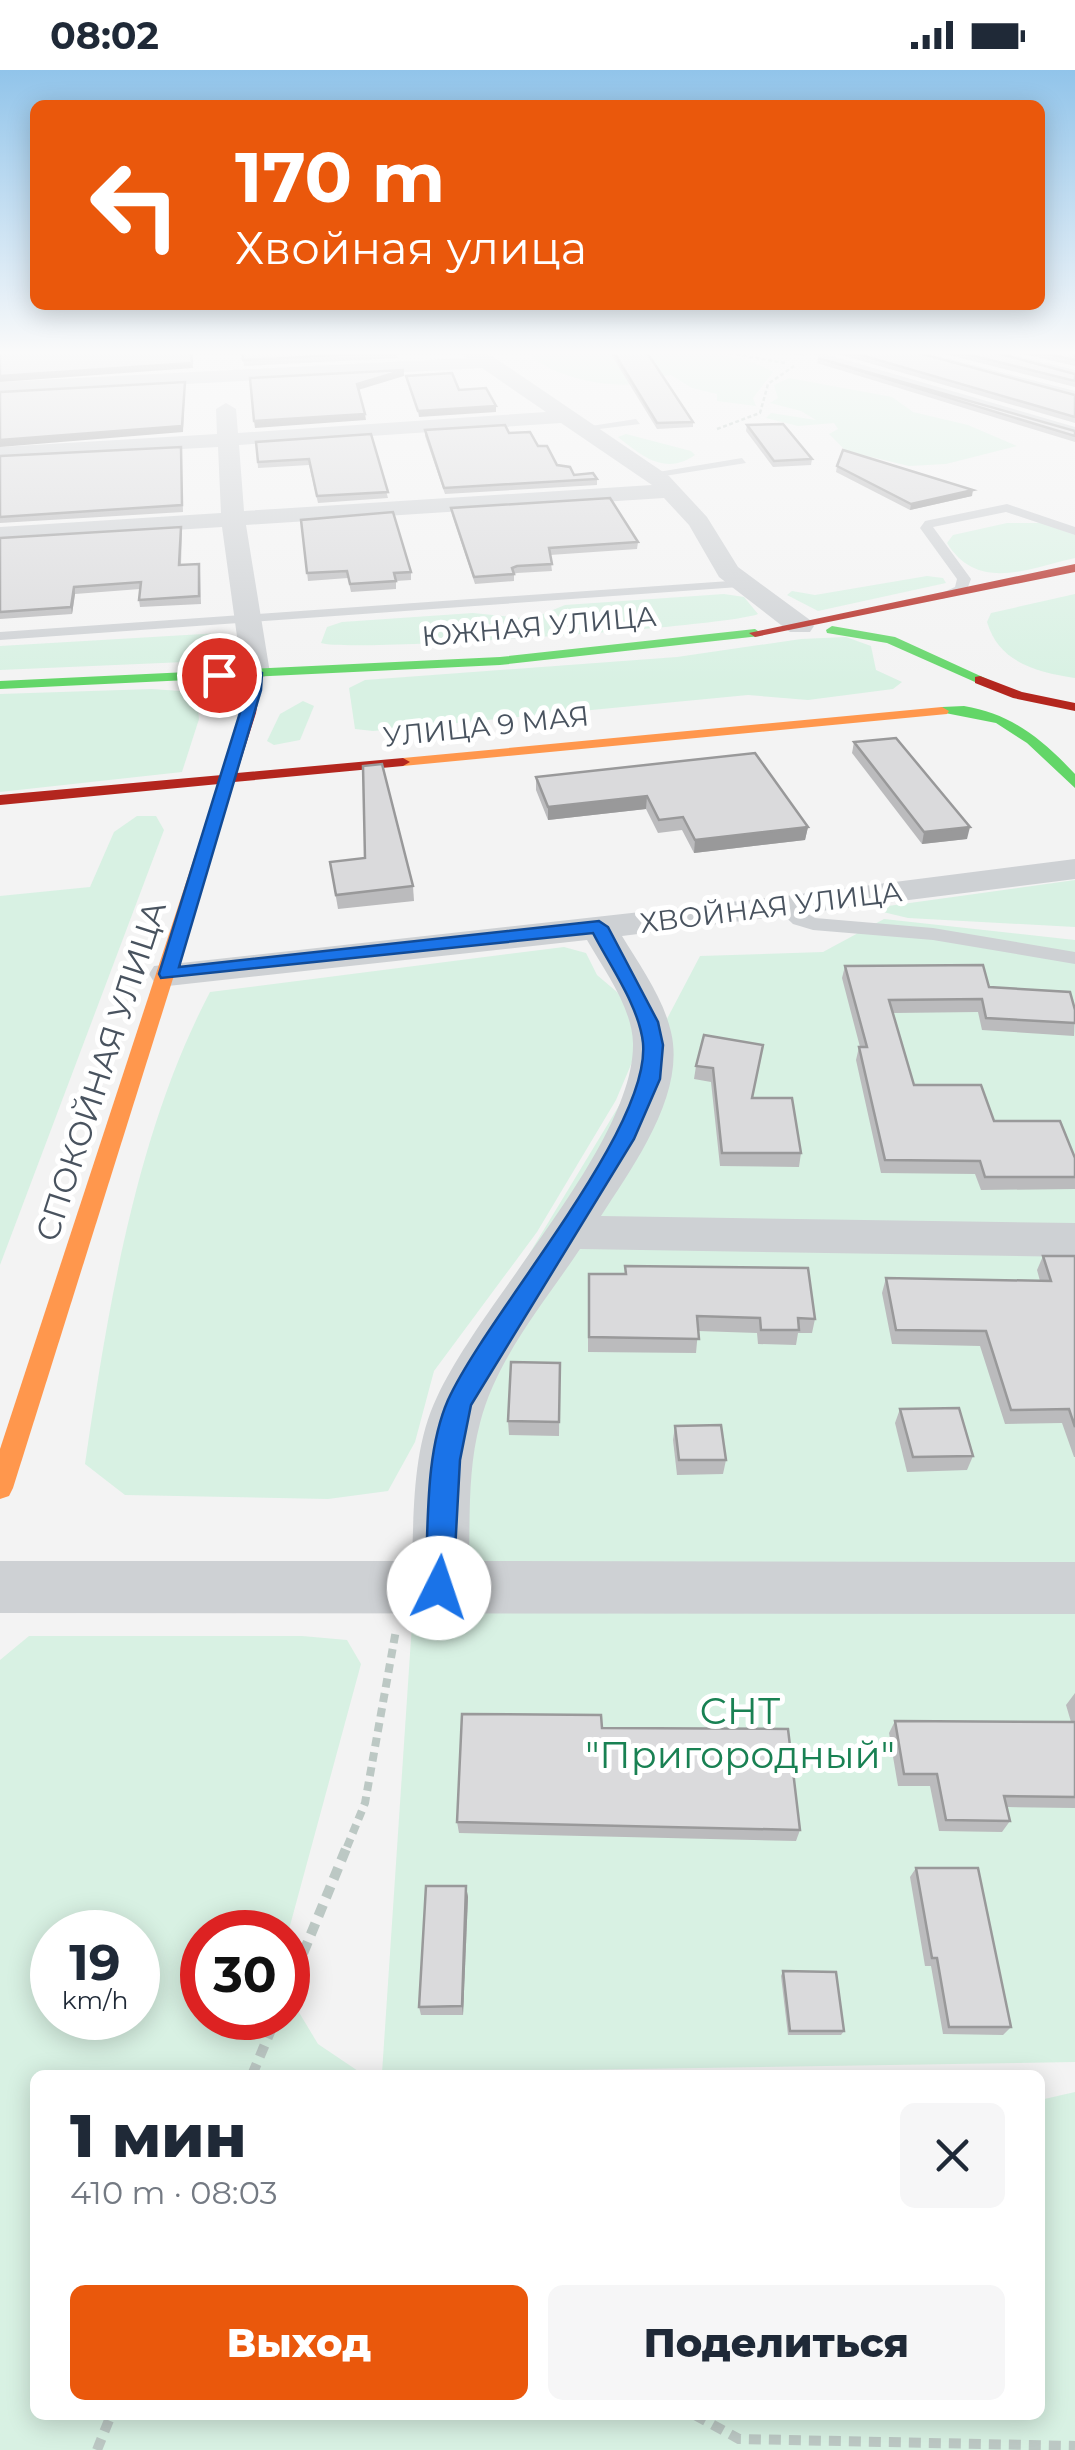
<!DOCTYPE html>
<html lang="ru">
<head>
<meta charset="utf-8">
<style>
  :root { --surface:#fff; --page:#f6f6f7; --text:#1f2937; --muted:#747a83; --accent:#ea580c }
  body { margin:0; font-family:Montserrat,sans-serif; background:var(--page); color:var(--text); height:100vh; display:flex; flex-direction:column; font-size:38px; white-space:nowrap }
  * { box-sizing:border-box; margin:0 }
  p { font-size:32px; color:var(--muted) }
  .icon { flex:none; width:55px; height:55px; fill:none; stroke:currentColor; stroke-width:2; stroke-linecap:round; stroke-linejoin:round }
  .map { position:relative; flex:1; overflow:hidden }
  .drawer { position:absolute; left:30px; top:2000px; width:1015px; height:350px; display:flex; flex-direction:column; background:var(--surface); border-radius:15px; box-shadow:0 5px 25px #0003 }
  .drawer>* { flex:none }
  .guide { position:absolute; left:30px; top:30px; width:1015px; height:210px; border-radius:15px; box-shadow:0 5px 25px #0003; background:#ea580c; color:#fff; overflow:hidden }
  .speed { position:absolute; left:30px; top:1840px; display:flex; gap:20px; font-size:50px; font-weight:700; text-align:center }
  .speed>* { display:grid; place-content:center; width:130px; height:130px; border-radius:50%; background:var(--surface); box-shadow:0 5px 25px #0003; line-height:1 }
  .speed small { font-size:25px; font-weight:400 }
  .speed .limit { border:15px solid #d22; background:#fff; color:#111 }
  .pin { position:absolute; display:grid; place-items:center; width:85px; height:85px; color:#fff; margin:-42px; border:5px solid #fff; border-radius:50%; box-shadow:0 2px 10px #0007 }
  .me { position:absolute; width:110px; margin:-55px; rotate:4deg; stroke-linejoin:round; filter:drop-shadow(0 0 8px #0008) }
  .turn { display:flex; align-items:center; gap:35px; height:210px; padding:0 40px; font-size:45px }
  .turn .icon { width:130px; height:130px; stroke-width:2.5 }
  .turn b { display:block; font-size:70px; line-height:85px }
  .round { display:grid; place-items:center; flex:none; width:105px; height:105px; border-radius:15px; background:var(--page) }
  .headline { display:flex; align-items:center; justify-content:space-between; height:170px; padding:0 40px }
  h1 { font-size:60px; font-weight:800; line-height:75px }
  .cta { display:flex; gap:20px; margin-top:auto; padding:20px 40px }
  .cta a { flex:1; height:115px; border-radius:15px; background:var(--accent); color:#fff; font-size:40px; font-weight:800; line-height:115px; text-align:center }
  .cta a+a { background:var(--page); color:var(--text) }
  .status { display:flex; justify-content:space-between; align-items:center; height:70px; padding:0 50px; background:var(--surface); direction:ltr }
  .status svg { height:28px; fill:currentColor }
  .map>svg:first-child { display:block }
</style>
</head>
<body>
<div class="status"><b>08:02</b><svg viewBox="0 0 49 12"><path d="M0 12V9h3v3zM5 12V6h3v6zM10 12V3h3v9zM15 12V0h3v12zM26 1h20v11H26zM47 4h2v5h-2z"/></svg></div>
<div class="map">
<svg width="1075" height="2380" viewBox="0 0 1075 2380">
  <rect width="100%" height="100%" fill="#f3f3f3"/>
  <g fill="#d8f1e3" fill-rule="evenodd">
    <path d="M527 281C592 281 718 269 773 302L753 328 756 336 717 331V324L692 318 671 305C661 306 656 309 647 312 616 321 546 307 527 281Z"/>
    <path d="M789 308 892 327 913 342 968 355 1017 376 946 394 909 396 846 381 829 364 838 359 834 353 798 356 766 348 771 343 816 350 801 341 770 333 778 328 774 315Z"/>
    <path d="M626 364 691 381 695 385C665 406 642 386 618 367Z"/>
    <path d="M1007 453H1042L1075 465V488C1029 498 978 523 947 473L953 465Z"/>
    <path d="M927 506 943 508 946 513 818 541 787 525 792 521 815 525Z"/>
    <path d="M724 524 744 527 758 544C727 557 350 583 321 573L327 557 342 552 473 543 531 549 565 535Z"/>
    <path d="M1075 524V608C1037 602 999 593 987 552L991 543Z"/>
    <path d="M220 563 234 571V579L208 591 0 600V576Z"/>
    <path d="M846 567 871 576 876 600 902 612 893 619 808 630 748 625 373 661 355 659 349 618 365 610 677 587 801 569Z"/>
    <path d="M152 619 180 621 197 631 199 649 182 702 0 722V624Z"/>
    <path d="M303 631 314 636 300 670 274 675 267 671 280 644Z"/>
    <path d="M137 746H156L164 760 0 1195V826L90 817 114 762Z"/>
    <path d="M1075 810V857L908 848 883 842 888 836Z"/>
    <path d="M884 849 1075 870V1992L382 2003 423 1389 457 1303 637 1006 700 886 823 882Z"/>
    <path d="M564 877 586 883 597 905 617 922 636 949 638 978 616 1030 537 1162 434 1301 415 1372 388 1421 328 1429 125 1425 85 1394C108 1238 136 1063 210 922Z"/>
    <path d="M29 1566H302L347 1570 361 1594 288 1863 202 1862V1948H288V1924L318 1974 364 2005H35V2345H1040V2030L1075 2022V2380H0V1590ZM52 1862H138V1948H52Z"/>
  </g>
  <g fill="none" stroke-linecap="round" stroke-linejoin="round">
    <g stroke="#bcc8c4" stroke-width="2.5" stroke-dasharray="4 2.5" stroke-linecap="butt">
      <path d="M717 281 785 293"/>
      <path d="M717 359 760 343 768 314 794 296"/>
    </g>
    <path stroke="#bcc8c4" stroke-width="8" stroke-dasharray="9 6" stroke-linecap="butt" d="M347 1777 365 1733 396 1560"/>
    <g stroke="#bcc8c4" stroke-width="10" stroke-dasharray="12 8" stroke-linecap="butt">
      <path d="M288 1920 348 1774"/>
      <path d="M252 2005 276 1948"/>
      <path d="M695 2345 739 2369 1075 2376"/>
      <path d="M97 2380 111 2345"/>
    </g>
    <g fill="#ced1d4" fill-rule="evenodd">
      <path d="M800 281H815L1075 357V363Z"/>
      <path d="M902 281H918L1075 321V327Z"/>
      <path d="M980 281H996L1075 300V306Z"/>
      <path d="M1061 281H1075V286L1063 283Z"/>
      <path d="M636 349 640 354 583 361 578 358Z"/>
      <path d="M742 388 746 393 652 408 646 404Z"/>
      <path d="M1007 434 1075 457V465L1006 442 933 457 971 509 966 522 942 529V523L955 517 957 509 920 458 925 451Z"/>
      <path d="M744 510V516L739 517 0 570V562Z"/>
      <path d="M785 831 815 848 933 858 1075 882V894L933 870 813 860 793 854 775 837Z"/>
    </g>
    <g fill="#ced1d4" fill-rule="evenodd">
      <path d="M460 281H481L495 288 669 406 707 447 738 497 810 550 814 556 810 562H790L719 507 689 455 664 428 246 455 270 603 256 612 242 603 222 457 0 471V457L221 443 218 377 0 389V377L217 364 216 339 226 333 236 339 238 363 546 342 482 298 0 324V312L466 288ZM561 353 652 415 244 441 239 375Z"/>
      <path d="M1075 789V809L622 866C640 896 663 927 671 962 686 1024 633 1096 601 1146L1075 1153V1187L580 1179C544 1233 496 1289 480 1353 468 1398 470 1445 469 1491L1075 1492V1544L0 1543V1491H412C414 1437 413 1377 437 1327 482 1229 635 1073 633 973 632 937 604 900 587 870L168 916 154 912 149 904 154 896 785 826Z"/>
    </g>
    <g fill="#63d668" fill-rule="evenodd">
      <path d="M832 556 895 567 987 609 975 612 887 573 827 563 826 560Z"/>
      <path d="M755 559 761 563 760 566 500 595 0 619V611L500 587Z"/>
      <path d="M964 636C1012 644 1042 669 1075 704V718L1027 673 996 653 935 641 942 637Z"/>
    </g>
    <g fill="#ff974d" fill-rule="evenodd">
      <path d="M942 637 949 641 947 644 403 696 396 692 403 688Z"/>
      <path d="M222 722 230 727 13 1418 9 1426 0 1429V1379L214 727Z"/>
    </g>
    <g fill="#b3261e" fill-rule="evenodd">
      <path d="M1075 494V502L755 567 749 563Z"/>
      <path d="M256 599 263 603 256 643 237 703 403 688 410 692 403 696 234 712 230 727 222 732 214 727 219 714 0 735V725L222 705 242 643 249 603Z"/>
      <path d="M980 606 1022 622 1075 633V641L1013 628 975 613V607Z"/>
    </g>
  </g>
  <g fill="#bbbbbd">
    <path d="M242 281H397L398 288 244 296Z"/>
    <path d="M609 281H646L693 352V357L657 359Z"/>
    <path d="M770 281H804V286Z"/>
    <path d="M828 281H911L1075 325V353Z"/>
    <path d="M933 281H989L1075 304V317Z"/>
    <path d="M1011 281H1068L1075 284V296Z"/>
    <path d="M818 288 1075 361V372L817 293Z"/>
    <path d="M747 355 812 389 811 395 773 397 746 361Z"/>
    <path d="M425 360 538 376 557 395 574 405 597 409V415L445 424 425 366Z"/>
    <path d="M371 364 388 428 318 433 309 395 258 398 256 372Z"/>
    <path d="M181 377 183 442 0 453V386Z"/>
    <path d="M837 396 972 426 910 440 836 402Z"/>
    <path d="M451 438 638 472 637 479 550 485 552 501 517 503 514 504V511L475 514 452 445Z"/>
    <path d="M301 450 411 502V510L396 511V519L351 522 348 508 308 511Z"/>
    <path d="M182 463 181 495 200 500 201 534 140 537 139 530 140 519 75 524 72 544 0 549V468Z"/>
    <path d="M854 672 967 769 922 774 852 683Z"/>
    <path d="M536 707 808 757 805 770 694 783 682 760 658 763 646 739 548 750 536 720Z"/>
    <path d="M330 792 413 816 414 831 338 839Z"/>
    <path d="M845 896 989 917 1075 940 1074 966 982 960 978 942 893 943 914 1015 1075 1088V1119L981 1120 975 1104 881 1103 856 990 859 977H860L842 908Z"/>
    <path d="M704 965 753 1028 801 1083 799 1097 720 1096 711 1012 694 1009 696 996Z"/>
    <path d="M1043 1186H1075V1387H1074L1062 1353 1005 1354 980 1276 892 1274 882 1223 886 1208 1040 1211 1037 1200Z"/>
    <path d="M625 1196 815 1249 812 1263H798L796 1275 758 1274 757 1263 698 1261 696 1283 588 1282V1219L625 1204Z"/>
    <path d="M560 1293 559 1366 509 1365 508 1351Z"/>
    <path d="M900 1339 973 1386 967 1400 907 1402 895 1353Z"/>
    <path d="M675 1356 726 1390 723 1404 677 1405 673 1370Z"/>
    <path d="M1075 1623V1738L1007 1737 1010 1751 1002 1762 939 1761 930 1716H898L889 1663 895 1651 1071 1652 1066 1635Z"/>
    <path d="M602 1658 800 1760 796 1771 459 1763 457 1752Z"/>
    <path d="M916 1798 1011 1957 1003 1965 943 1964 931 1896H925L910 1807Z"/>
    <path d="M466 1816 468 1827 463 1945H421L419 1937Z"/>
    <path d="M783 1901 844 1961 841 1965H788L781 1906Z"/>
  </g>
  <g fill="#99999a">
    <path d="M192 281 193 298 0 312V306Z"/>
    <path d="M404 300V306L358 320 357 314Z"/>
    <path d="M185 312 183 362 0 377V370Z"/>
    <path d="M496 336V342L419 347 418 341Z"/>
    <path d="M365 344 366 350 255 358 254 351Z"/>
    <path d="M973 420 972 426 910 440 911 434Z"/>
    <path d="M74 517 75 524 72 544 71 537Z"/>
    <path d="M647 726 646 739 548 750V737Z"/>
    <path d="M808 757 805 770 694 783 695 770Z"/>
    <path d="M970 757 967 769 922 774 924 762Z"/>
    <path d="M466 1816 468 1827 463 1945 462 1936Z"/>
  </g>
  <g fill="#dadadc" stroke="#99999a" stroke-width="2.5">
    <path d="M0 281H191L192 293 0 306Z"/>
    <path d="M242 281H397L398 282 243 290Z"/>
    <path d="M613 281H646L693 352 657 353Z"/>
    <path d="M847 281H911L1075 325V347Z"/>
    <path d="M954 281H989L1075 304V311Z"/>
    <path d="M1034 281H1068L1075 284V290Z"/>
    <path d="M818 288 1075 361V366Z"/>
    <path d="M404 300 357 314 365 344 254 351 250 308Z"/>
    <path d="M452 303 459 320 486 318 496 336 418 341 406 306Z"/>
    <path d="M185 312 182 356 0 370V322Z"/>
    <path d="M783 354 812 389 774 391 747 355Z"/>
    <path d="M505 355 509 363 530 362 538 376H547L557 395 570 397 574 405 593 403 597 409 444 418 425 360Z"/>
    <path d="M371 364 388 422 317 426 309 389 258 392 256 372Z"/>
    <path d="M181 377 182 435 0 447V386Z"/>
    <path d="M843 380 973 420 911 434 837 396Z"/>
    <path d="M610 428 638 472 549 478 552 494 517 496 512 498 514 504 474 507 451 438Z"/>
    <path d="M393 442 411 502 394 503 396 511 350 514 347 501 307 503 301 450Z"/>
    <path d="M181 457 179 495 199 494V526L139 530 141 512 74 517 71 537 0 542V468Z"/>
    <path d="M896 668 970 757 924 762 854 672Z"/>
    <path d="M755 683 808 757 695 770 683 747 659 750 647 726 548 737 536 707Z"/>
    <path d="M382 694 413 816 336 825 330 792 365 788 363 696Z"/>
    <path d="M983 895 989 917 1070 922 1075 940V953L986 948 982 929 889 930 914 1015H981L994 1051H1060L1075 1088V1107H985L980 1091 885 1090 859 977H867L845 896Z"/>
    <path d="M704 965 763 975 752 1028H792L801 1083H722L713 998 696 996Z"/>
    <path d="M1043 1186H1075V1357L1069 1339 1011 1340 986 1261 896 1260 886 1208 1051 1211Z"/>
    <path d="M625 1196 808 1198 815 1249 798 1248 799 1260H761L760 1248 697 1246 699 1269 589 1267V1204H626Z"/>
    <path d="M511 1292 560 1293 559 1352 508 1351Z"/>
    <path d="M959 1338 973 1386 913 1387 900 1339Z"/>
    <path d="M721 1355 726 1390H679L675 1356Z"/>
    <path d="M462 1644 601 1645 602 1658 788 1659 800 1760 457 1752Z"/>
    <path d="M895 1651 1075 1652V1727L1004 1726 1010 1751 946 1750 937 1704H904Z"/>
    <path d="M916 1798H978L1011 1957H949L937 1888H932Z"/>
    <path d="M426 1816H466L462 1936 419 1937Z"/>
    <path d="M783 1901 836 1902 844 1961H790Z"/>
  </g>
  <linearGradient id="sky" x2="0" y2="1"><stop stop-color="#91c4ea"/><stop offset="0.46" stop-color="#fafafa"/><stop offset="1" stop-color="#fafafa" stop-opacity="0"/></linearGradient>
  <rect width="1075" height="614" fill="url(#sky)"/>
  <path fill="#1a73e8" stroke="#114b97" stroke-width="2.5" d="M256 599 262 603 261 620 179 897 599 851 608 857 658 952 663 975 660 1009 634 1069 471 1335 460 1390 453 1518 449 1527 439 1531 429 1527 425 1518C429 1459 424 1385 448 1330 487 1244 651 1060 643 973 639 936 610 896 593 863L161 908 159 904 247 620 248 607 219 609 212 605Z"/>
  <g text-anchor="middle" stroke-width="10" stroke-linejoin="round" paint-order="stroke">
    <g font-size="28" fill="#49535f" stroke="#fff">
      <text transform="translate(539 556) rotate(-5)" y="10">ЮЖНАЯ УЛИЦА</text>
      <text transform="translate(486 656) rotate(-6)" y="10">УЛИЦА 9 МАЯ</text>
      <text transform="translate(771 837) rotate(-7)" y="10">ХВОЙНАЯ УЛИЦА</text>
    </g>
    <g font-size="32" fill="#49535f" stroke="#fff">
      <text transform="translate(101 1001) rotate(-72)" y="11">СПОКОЙНАЯ УЛИЦА</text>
    </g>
    <g font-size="38" fill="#198153" stroke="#fff">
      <text x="740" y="1654">СНТ<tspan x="740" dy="44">"Пригородный"</tspan></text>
    </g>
  </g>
</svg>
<div class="speed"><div>19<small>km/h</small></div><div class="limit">30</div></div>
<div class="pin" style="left:219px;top:605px;background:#d93025"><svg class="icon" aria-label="arrive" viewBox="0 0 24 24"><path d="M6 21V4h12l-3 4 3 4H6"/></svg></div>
<svg class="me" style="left:439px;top:1518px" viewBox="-20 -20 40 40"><circle r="19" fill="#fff"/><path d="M0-13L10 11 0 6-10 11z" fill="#1a73e8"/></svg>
<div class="guide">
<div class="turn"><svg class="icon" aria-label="left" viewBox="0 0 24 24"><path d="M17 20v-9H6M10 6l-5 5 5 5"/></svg><div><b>170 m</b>Хвойная улица</div></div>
</div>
<section class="drawer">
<div class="headline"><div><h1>1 мин</h1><p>410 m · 08:03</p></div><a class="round"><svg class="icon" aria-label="close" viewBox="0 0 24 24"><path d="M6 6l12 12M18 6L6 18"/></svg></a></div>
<div class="cta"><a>Выход</a><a>Поделиться</a></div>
</section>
</div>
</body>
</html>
